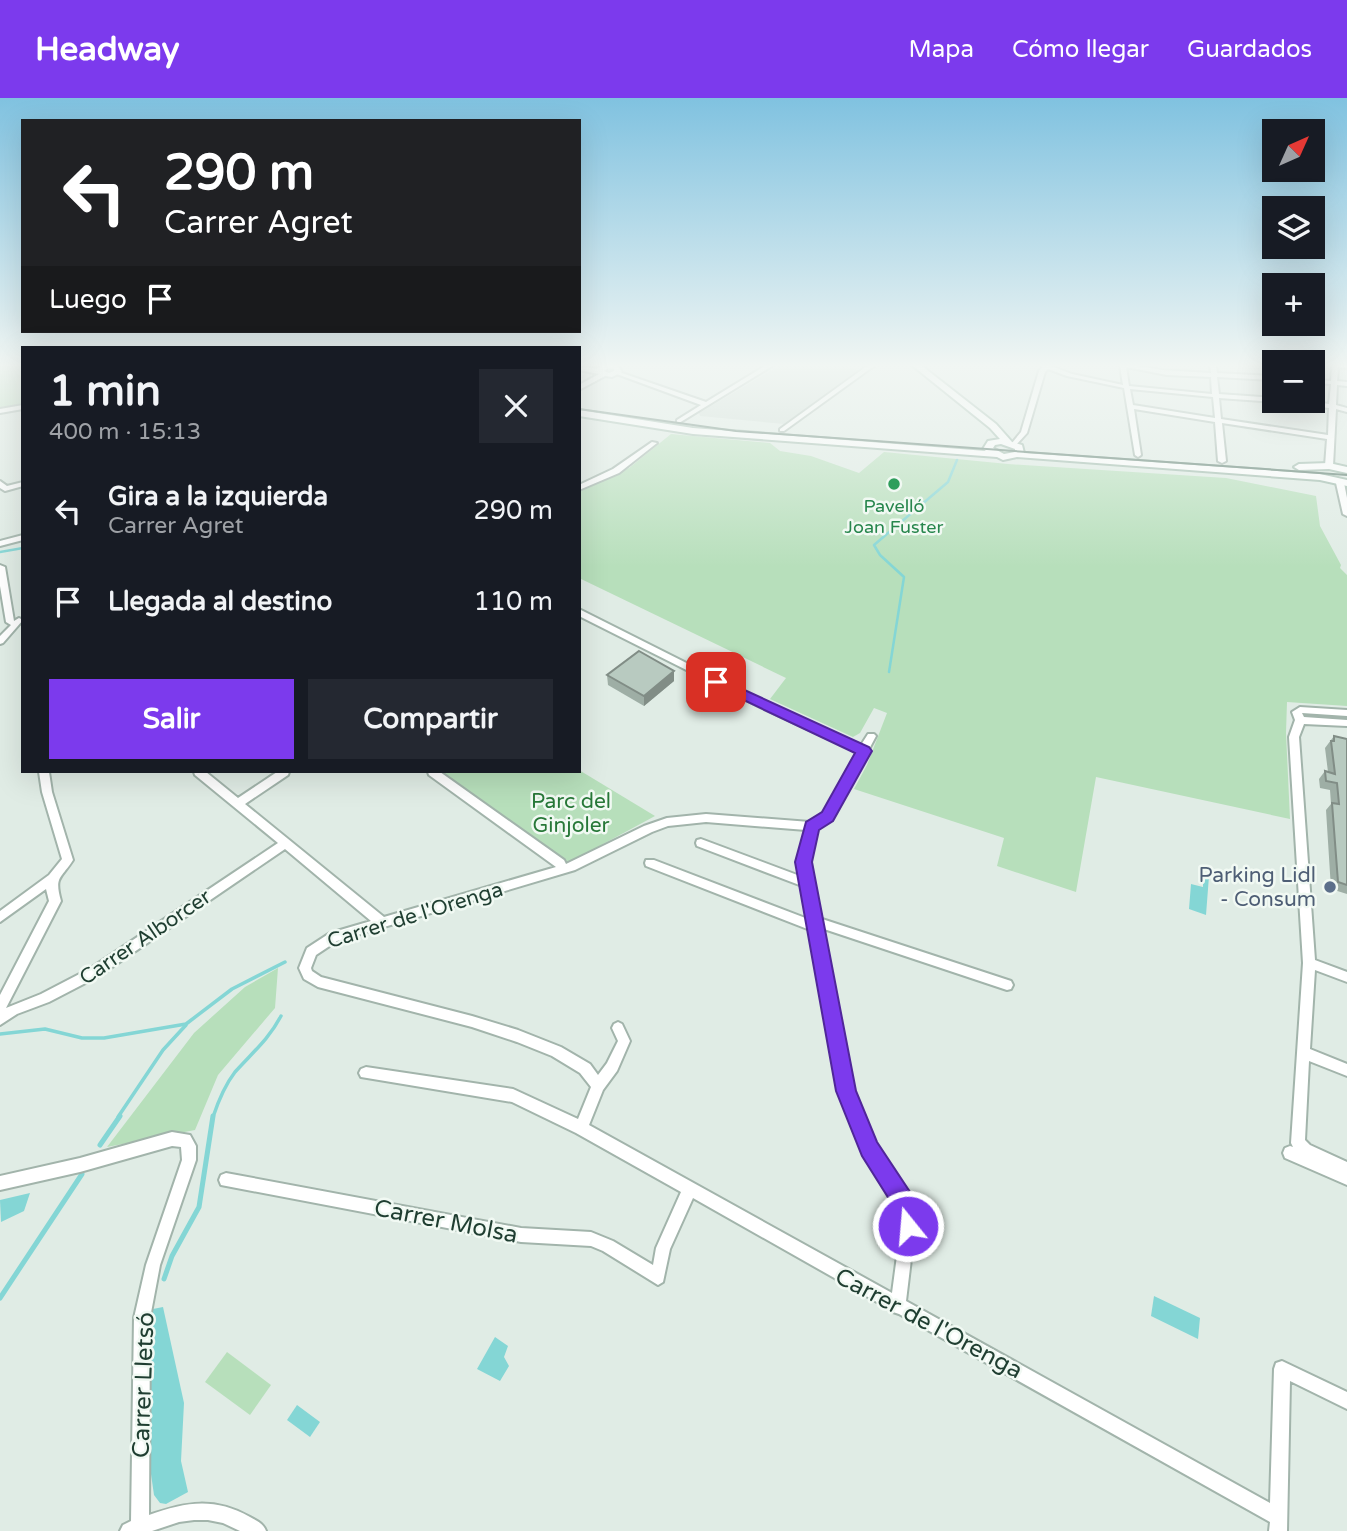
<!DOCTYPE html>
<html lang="es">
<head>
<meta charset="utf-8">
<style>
  :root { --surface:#171b24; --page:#242831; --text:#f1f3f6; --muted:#9ea1a6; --accent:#7c3aed }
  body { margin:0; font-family:"Varela Round",sans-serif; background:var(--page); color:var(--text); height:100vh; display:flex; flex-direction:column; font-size:26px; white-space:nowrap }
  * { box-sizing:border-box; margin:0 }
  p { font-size:23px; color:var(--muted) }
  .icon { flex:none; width:38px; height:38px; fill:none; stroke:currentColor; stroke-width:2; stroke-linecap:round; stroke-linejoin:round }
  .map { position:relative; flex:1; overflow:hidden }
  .details { position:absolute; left:21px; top:248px; width:560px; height:427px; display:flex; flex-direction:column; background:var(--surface); border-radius:0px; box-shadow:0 7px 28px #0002 }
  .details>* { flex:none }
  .guide { position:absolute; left:21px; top:21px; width:560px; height:214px; border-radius:0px; box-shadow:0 7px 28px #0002; background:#202124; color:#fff; overflow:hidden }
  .needle { width:46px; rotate:45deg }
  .tools { position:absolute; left:1262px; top:21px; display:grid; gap:14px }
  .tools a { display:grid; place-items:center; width:63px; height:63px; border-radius:0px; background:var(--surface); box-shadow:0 7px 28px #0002; font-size:35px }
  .pin { position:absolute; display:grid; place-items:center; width:60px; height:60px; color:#fff; margin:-30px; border-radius:14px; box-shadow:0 4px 10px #0006 }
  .me { position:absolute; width:77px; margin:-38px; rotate:343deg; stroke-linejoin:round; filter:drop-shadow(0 0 5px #0008) }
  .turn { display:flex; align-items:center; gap:24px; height:147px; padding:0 28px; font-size:32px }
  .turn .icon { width:91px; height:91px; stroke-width:2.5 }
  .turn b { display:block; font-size:49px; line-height:60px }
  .then { display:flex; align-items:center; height:66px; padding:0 28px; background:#0003; gap:14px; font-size:26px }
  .round { display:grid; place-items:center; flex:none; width:74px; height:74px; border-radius:0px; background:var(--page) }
  .headline { display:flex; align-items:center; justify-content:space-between; height:119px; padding:0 28px }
  h1 { font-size:42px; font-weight:700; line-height:52px }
  .button { display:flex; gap:14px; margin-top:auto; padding:14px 28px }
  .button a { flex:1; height:80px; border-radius:0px; background:var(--accent); color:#fff; font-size:28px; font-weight:700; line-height:80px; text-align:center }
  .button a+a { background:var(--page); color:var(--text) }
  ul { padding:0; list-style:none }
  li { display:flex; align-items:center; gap:21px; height:91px; padding:0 28px }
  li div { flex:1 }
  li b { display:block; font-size:26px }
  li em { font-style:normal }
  header { display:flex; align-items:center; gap:42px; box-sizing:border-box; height:98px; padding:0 35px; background:var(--accent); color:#fff }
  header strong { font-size:33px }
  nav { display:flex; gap:38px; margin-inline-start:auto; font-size:24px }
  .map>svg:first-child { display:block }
</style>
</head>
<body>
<header>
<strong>Headway</strong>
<nav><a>Mapa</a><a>Cómo llegar</a><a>Guardados</a></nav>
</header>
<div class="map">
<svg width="1347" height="1433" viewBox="0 0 1347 1433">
  <rect width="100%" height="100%" fill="#e0ece5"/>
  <path fill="#cedcd4" d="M779 268H845L858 272 784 326 700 318 699 315Z"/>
  <g fill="#b7dfbb">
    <path d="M0 268H23V305L0 310Z"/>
    <path d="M671 336 770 345 780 353 811 358 859 375 884 354 1008 366 1226 380 1316 398 1320 428 1341 467 1340 470 1347 477V608L1287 604 1286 635 1290 721 1096 679 1076 794 997 768 1004 740 854 691 867 667 887 615 874 610 860 635 853 639 770 601 786 580 579 480V393L629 370Z"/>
    <path d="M579 672 655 718 568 765 441 674Z"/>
    <path d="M278 870 275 910 218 977 195 1032 107 1049 194 935 245 889Z"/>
    <path d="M227 1254 271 1287 250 1317 205 1284Z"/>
  </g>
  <g fill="#84d6d5">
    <path d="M1199 775 1209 778 1206 817 1189 811 1191 786 1203 789V783L1198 782Z"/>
    <path d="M30 1095 24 1113 1 1124 0 1102Z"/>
    <path d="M1154 1198 1200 1220 1198 1241 1151 1218Z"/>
    <path d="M163 1209 184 1305 181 1363 188 1394 166 1406 160 1405 154 1397C144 1336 145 1272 153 1211Z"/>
    <path d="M495 1239 508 1248 504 1259 509 1268 500 1283 477 1271Z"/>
    <path d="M297 1307 320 1324 310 1339 287 1322Z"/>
  </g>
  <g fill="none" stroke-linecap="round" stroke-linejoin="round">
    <g stroke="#84d6d5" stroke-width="2.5">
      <path d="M0 454 23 450"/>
      <path d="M889 574 904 479 880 457 874 447 948 384 957 362"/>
    </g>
    <g stroke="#84d6d5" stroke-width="3.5">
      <path d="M0 936 45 931 82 940H104L186 926 232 891 285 864"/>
      <path d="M118 1019 163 952 186 927"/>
      <path d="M213 1019C218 1004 225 987 235 974 252 955 269 941 281 918"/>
    </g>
    <g stroke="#84d6d5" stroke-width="5">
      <path d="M100 1047 120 1018"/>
      <path d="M164 1181 172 1158 199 1109 213 1018"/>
      <path d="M0 1200 82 1076"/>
    </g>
    <defs>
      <g id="minor">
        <path d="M765 268H772L679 325 677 324V322L701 307 614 275 619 274 706 304Z"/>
        <path d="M867 268H874L784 333H780V331Z"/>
        <path d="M1042 268H1051L1072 276 1123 287 1120 268H1138L1162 272 1211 275 1210 268H1216L1217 275 1274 278V282L1217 279 1219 296 1274 300V303H1277L1274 304 1219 300 1221 321 1328 337 1329 310 1286 305 1283 303H1306L1329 306 1331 286 1312 285V281L1331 283 1332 268H1347V270L1338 269 1337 283 1347 284V288L1337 287 1336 307 1347 310V314L1336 311 1333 368 1329 370 1325 368 1327 341 1222 325 1226 363 1222 365 1218 363 1215 324 1134 311 1141 357 1138 359 1135 357 1124 290 1067 278 1048 271 1045 274 1027 335 1016 347H1012V345L1021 334 1039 273 1043 269ZM1126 269 1167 277 1211 279 1212 296 1129 288ZM1130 291 1213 299 1215 320 1133 307Z"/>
        <path d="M652 344 657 345 619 375 579 392V387L613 371Z"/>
        <path d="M0 383 7 388 23 384V388L5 393 0 390Z"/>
        <path d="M1337 383 1344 385 1347 400V418L1343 416 1336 385Z"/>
        <path d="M23 437V442L0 448V443Z"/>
        <path d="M0 467 5 469 14 523 19 520 23 522 3 545 0 546V538L11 527 6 524 0 488Z"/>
        <path d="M579 511 766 605 861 647 868 636H874L876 638 833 719 817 730 808 764 819 820 1011 883 1013 887 1011 891 1007 892 821 830 853 993 874 1046 914 1112 915 1128 906 1203 1270 1405 1274 1271 1276 1265 1282 1263 1347 1294V1311L1290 1283 1287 1433H1269L1270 1424 899 1216 893 1214 891 1212 693 1100 670 1151 663 1184 658 1187 603 1153 591 1148 521 1144 221 1087 219 1082 221 1077 226 1075 521 1130 591 1134 613 1143 653 1167 656 1150 681 1094 576 1035 512 1004 361 979 359 975 361 971 366 969 513 991 578 1021 591 989 580 975 552 958 517 944 472 929 318 889 304 881 299 870 307 850 330 835 371 823 285 751 99 878 49 904 17 916 0 927V897L49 803 46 791 0 824V813L49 777 62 761 42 694 39 674H49L52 694 73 762C61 781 54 778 61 803L6 910 41 896 91 870 278 745 195 677 194 674H206L238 700 277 674H289L288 677 245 706 384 819 556 769 429 677 428 674H440L564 762 566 766 644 728 667 720 706 716 810 724 825 713 857 654 760 609 579 518ZM706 724 806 732 798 764 800 778 701 741 697 742 696 745 697 748 802 788 808 821 654 762H646L645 765 646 768 810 832 839 993 864 1056 900 1114 901 1128 892 1195 589 1027 603 992 617 973 630 943 622 926 618 924 614 926 612 930 618 943 607 965 598 977 590 966 561 949 518 932 472 918 321 879 312 873 311 870 316 857 337 843 575 772 652 734 668 728Z"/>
        <path d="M1300 609 1347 612V618L1302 615 1304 619 1347 622V628L1304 626 1299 639 1315 862 1347 874V884L1315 872 1310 951 1347 966V978L1309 963 1305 1042 1310 1047 1347 1064V1087L1285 1060 1283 1055 1285 1050 1290 1048 1293 1049 1291 1045 1303 865 1289 639 1295 622 1292 614Z"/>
        <path d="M172 1034 190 1037 196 1048V1062L160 1167 150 1220 149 1417C186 1404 214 1399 250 1419 257 1423 263 1425 266 1433H240L223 1425 208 1422H194L179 1424 152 1433H120L123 1427 131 1423 134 1220 146 1167 182 1062 181 1049 172 1048 80 1074 0 1092V1078L80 1060Z"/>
      </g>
      <g id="tertiary">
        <path d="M579 268 597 271 600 268H618L622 274 612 279 605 278 579 292V287L599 276 579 272ZM609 270 614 271V273L609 275 604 273Z"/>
        <path d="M23 307V311L0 315V311Z"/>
      </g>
      <g id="secondary">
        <path d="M913 268H922L996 326 1012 344 1022 347 1024 355 1320 376 1347 382V388L1320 382 1017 359 1003 362 997 359 693 336 579 318V312L693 330 986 353 983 351 988 343 1000 341 990 330ZM1001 346 1015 351V354L1004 356 993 350 995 347Z"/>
        <path d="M1329 365 1347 369V375L1329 371 1299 372 1294 369 1299 366Z"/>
      </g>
    </defs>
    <use href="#minor" stroke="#a2b4ab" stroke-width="4"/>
    <use href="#tertiary" stroke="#a2b4ab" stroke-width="4"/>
    <use href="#secondary" stroke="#9eb9ab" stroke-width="4"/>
    <use href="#minor" fill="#fff" fill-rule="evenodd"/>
    <use href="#tertiary" fill="#fff" fill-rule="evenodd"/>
    <use href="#secondary" fill="#fff" fill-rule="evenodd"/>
    <path stroke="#5a7a6c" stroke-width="2" d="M579 311 736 333 1347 377"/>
  </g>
  <g fill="#9eaea5">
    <path d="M607 577 674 583 644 608 608 587Z"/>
    <path d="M1334 638 1347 641V796L1331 791 1326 712 1331 706 1330 692 1320 690 1319 681 1325 673 1328 674 1325 650Z"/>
  </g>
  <path fill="#818d86" d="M674 573V583L644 608V598Z"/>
  <g fill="#b8cac0" stroke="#818d86" stroke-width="2">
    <path d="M639 553 674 573 644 598 607 577Z"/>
    <path d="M1334 638 1347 641V787L1338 784 1332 705 1339 706 1337 685 1326 683 1325 673 1335 676 1331 643H1334Z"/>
  </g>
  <linearGradient id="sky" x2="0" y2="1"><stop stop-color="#80c2e0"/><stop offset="0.57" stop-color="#f1f6f3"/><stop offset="1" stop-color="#f1f6f3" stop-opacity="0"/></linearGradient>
  <rect width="1347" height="469" fill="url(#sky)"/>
  <path fill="#7c3aed" stroke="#51269a" stroke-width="2" d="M716 579 869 649 872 653 833 723 819 732 812 764 856 993 877 1044 912 1097 919 1128 916 1136 908 1139 900 1136 894 1109 862 1058 836 993 795 764 806 724 822 714 855 655 712 587 709 584Z"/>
  <circle fill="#2e9e5b" stroke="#f1f9f3" stroke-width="2.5" cx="894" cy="386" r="7"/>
  <circle fill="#5c6f8a" stroke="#f1f9f3" stroke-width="2.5" cx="1330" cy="789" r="7"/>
  <g text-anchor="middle" stroke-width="5" stroke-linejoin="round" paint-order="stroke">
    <g font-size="18" fill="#27864d" stroke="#f1f9f3">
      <text x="894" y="414">Pavelló<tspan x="894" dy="21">Joan Fuster</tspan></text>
    </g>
    <g font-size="21" fill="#277838" stroke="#f1f9f3">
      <text x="571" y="710">Parc del<tspan x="571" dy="24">Ginjoler</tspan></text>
    </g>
    <g font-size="21" fill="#4e5e75" stroke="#f1f9f3" text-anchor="end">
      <text x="1316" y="784">Parking Lidl<tspan x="1316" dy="24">- Consum</tspan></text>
    </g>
    <g font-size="21" fill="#1f3e31" stroke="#f1f9f3">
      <text transform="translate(415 817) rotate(-17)" y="7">Carrer de l'Orenga</text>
      <text transform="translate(145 839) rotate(-34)" y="7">Carrer Alborcer</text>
    </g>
    <g font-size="24" fill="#1f3e31" stroke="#f1f9f3">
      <text transform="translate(446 1123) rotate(11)" y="8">Carrer Molsa</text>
      <text transform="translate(929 1225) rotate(28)" y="8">Carrer de l'Orenga</text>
      <text transform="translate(143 1287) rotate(-88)" y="8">Carrer Lletsó</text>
    </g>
  </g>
</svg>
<div class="tools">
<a><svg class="needle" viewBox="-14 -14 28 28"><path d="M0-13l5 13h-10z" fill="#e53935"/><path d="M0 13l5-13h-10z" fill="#9ea1a6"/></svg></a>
<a><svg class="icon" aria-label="layers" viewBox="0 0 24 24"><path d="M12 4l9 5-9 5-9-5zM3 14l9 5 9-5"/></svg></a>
<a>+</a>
<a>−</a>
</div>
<div class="pin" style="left:716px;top:584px;background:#d93025"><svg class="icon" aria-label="arrive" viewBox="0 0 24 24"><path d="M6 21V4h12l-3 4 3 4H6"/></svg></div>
<svg class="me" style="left:908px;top:1128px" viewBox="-20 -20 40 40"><circle r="17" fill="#7c3aed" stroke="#fff" stroke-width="3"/><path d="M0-11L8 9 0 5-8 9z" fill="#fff"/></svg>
<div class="guide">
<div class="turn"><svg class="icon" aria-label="left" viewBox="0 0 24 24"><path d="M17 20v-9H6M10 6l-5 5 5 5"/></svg><div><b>290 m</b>Carrer Agret</div></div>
<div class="then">Luego<svg class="icon" aria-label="arrive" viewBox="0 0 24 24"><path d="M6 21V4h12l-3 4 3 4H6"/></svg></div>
</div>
<section class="details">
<div class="headline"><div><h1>1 min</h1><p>400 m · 15:13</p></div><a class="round"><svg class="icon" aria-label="close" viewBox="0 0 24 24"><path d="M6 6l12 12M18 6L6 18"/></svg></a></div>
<ul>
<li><svg class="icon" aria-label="left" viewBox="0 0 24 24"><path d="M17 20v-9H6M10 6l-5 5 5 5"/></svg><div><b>Gira a la izquierda</b><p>Carrer Agret</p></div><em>290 m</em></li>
<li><svg class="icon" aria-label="arrive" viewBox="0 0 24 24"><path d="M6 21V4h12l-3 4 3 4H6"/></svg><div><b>Llegada al destino</b></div><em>110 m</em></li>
</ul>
<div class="button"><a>Salir</a><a>Compartir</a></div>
</section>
</div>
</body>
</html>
